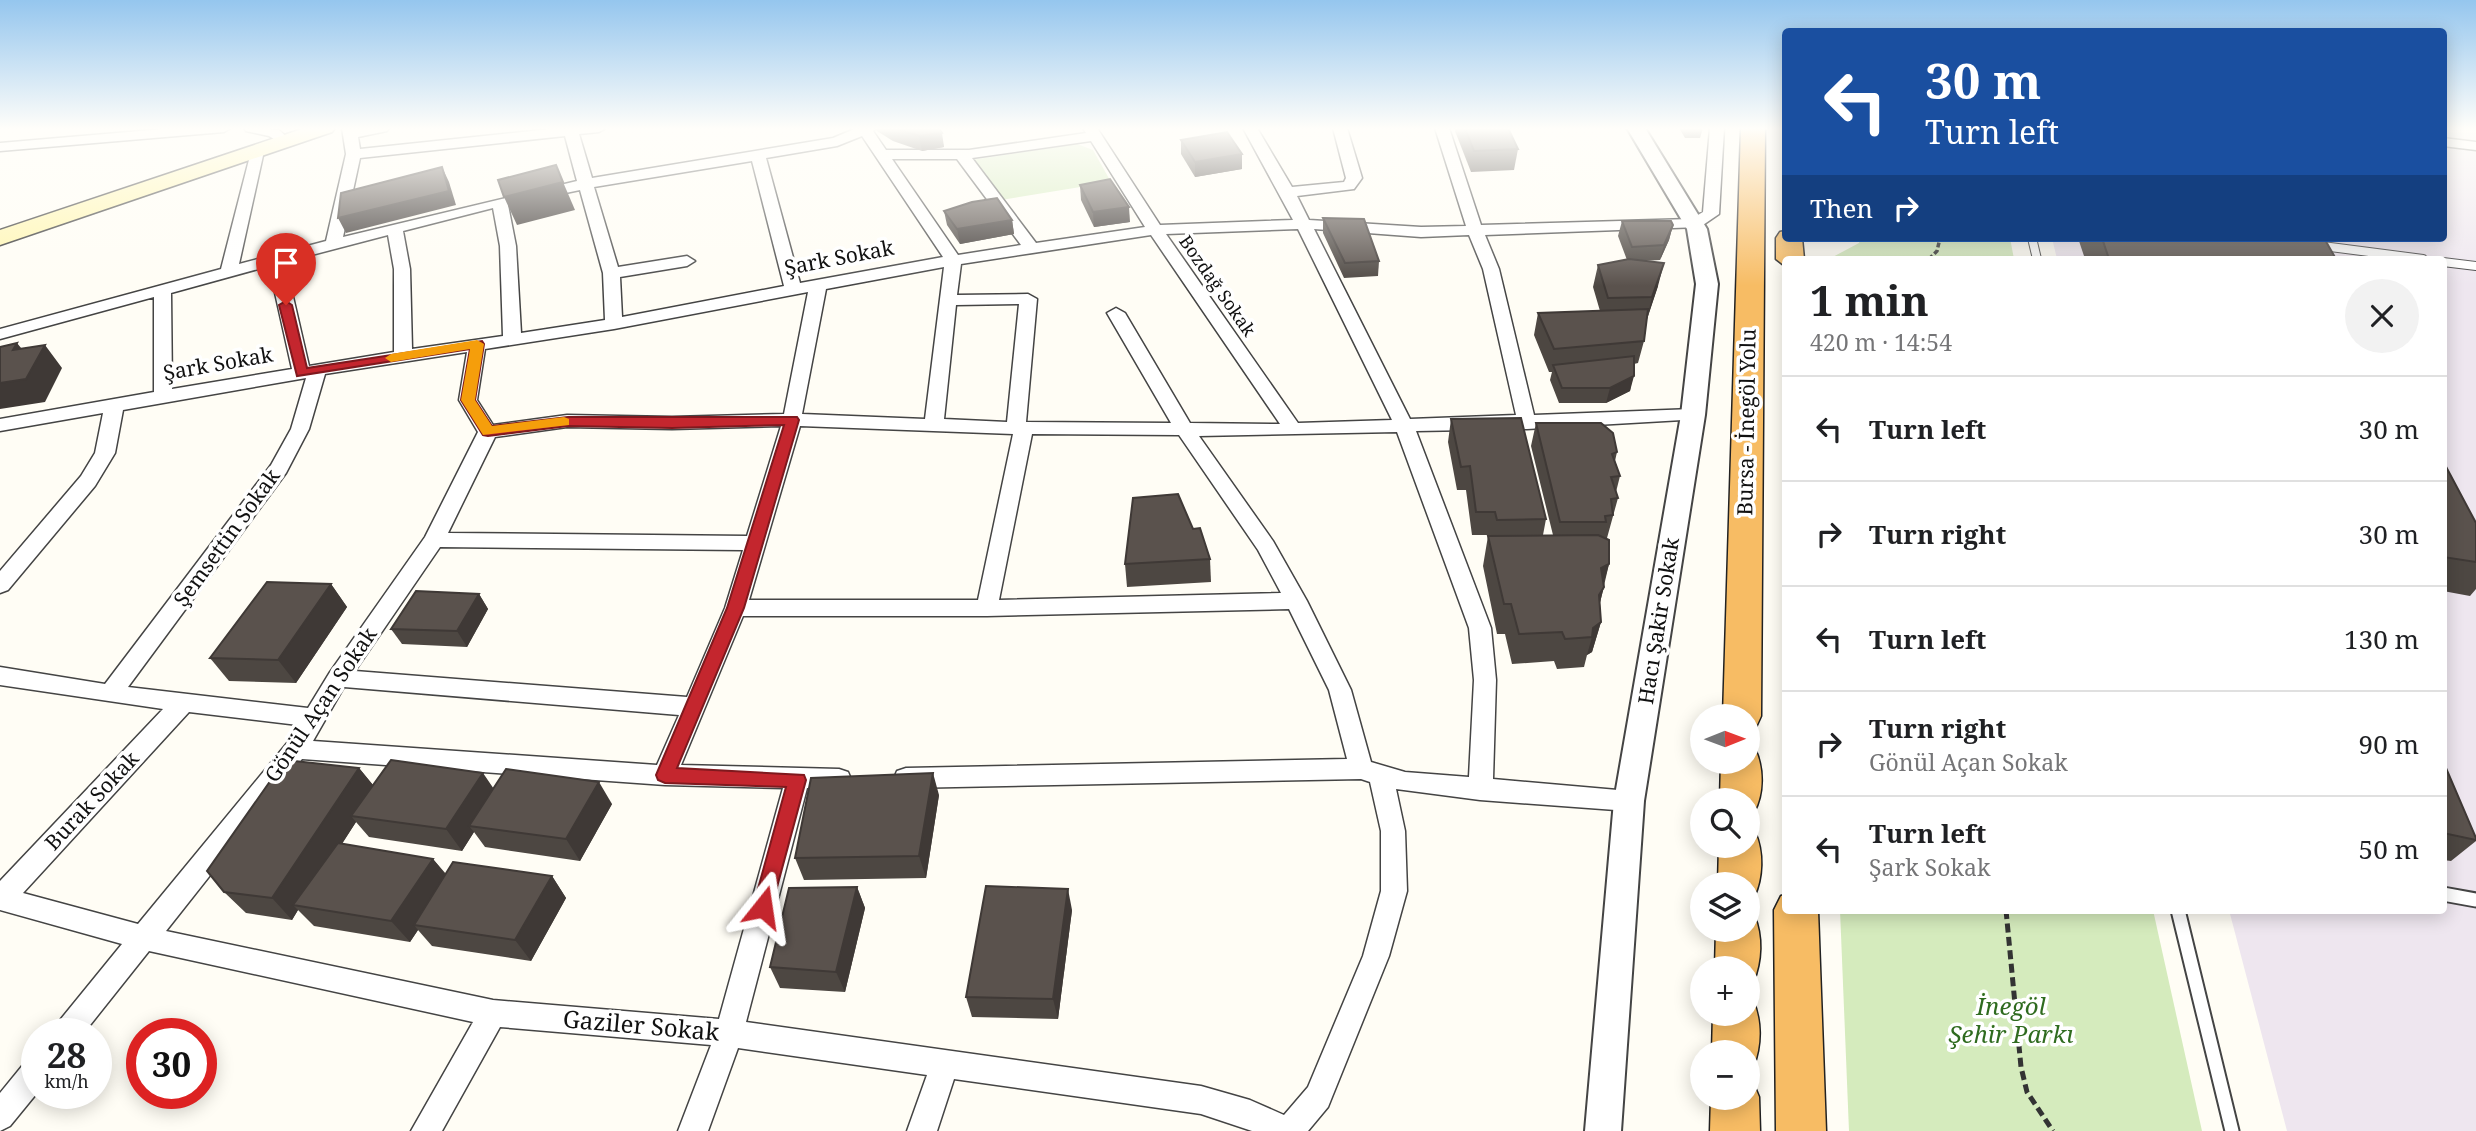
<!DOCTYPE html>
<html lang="en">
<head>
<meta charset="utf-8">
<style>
  :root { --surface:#fff; --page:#f2f2f2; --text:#202124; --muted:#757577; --line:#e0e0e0 }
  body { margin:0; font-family:"Noto Serif",serif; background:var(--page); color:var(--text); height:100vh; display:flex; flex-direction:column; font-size:26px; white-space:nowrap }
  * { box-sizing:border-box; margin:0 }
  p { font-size:23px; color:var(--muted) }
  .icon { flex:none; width:38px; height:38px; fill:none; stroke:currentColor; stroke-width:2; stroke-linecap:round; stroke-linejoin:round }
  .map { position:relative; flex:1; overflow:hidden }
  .panel { position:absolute; left:1782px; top:256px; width:665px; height:658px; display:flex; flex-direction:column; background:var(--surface); border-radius:7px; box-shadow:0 4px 18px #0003 }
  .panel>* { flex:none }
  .hud { position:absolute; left:1782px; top:28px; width:665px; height:214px; border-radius:7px; box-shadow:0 4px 18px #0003; background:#1a4fa0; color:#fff; overflow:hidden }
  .needle { width:46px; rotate:89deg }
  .tools { position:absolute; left:1690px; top:704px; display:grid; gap:14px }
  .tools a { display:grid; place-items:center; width:70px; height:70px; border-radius:50%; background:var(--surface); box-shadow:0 4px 18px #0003; font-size:35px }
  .speed { position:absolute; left:21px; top:1018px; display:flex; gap:14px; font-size:35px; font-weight:700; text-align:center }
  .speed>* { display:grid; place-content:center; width:91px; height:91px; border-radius:50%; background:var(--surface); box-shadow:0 4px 18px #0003; line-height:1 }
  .speed small { font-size:18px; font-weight:400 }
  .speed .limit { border:10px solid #d22; background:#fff; color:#111 }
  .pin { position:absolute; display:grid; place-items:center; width:60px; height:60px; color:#fff; margin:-72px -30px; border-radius:50% 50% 50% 0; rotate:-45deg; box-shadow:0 0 7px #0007 }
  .pin .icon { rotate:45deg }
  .me { position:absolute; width:77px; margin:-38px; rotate:15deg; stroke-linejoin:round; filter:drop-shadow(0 0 5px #0008) }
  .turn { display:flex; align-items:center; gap:24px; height:147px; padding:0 28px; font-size:32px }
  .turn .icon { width:91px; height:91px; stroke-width:2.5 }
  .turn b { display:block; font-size:49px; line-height:60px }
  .then { display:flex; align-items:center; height:66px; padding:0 28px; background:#0003; gap:14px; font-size:26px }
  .round { display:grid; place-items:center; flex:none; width:74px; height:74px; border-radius:37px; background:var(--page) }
  .head { display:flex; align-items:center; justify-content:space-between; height:119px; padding:0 28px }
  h1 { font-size:42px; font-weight:700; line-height:52px }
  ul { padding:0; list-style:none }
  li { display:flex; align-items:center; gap:21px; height:105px; padding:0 28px; border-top:2px solid var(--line) }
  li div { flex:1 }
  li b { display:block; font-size:26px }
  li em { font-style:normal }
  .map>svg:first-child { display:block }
</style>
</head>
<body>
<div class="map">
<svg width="2476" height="1131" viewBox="0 0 2476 1131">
  <rect width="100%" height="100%" fill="#fffdf5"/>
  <path fill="#eee6ef" d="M2443 128H2476V1131H2287L2229 910H2443V259H2057L2052 238H2443Z"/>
  <g fill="#d5ebbd">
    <path d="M1077 144 1093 150 1111 182 1001 200 971 160Z"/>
    <path d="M1860 238H2010L2014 259H1829L1859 243Z"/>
    <path d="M1840 910H2153L2202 1131H1849Z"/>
  </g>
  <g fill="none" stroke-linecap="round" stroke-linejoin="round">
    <defs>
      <g id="service-far1">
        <path d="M2032 238 2037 259"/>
        <path d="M2315 245 2423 259"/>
        <path d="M2443 262 2476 266"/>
      </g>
      <g id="service">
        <path d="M2443 894 2476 900"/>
        <path d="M2178 910 2232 1131"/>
      </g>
      <g id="minor">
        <path d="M175 128H231L224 132 0 151V143Z"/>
        <path d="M244 128 279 130 292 142 285 146 269 136 246 131Z"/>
        <path d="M342 128H389L387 131 358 137 360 149 560 128H606L599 132 579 134 592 178 833 138 857 128H876L873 131 886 150H969L1086 133 1083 128H1097L1160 225 1293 220 1243 128H1257L1292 187 1344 182 1346 178 1333 128H1347L1362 178 1354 189 1297 196 1309 220 1421 227 1466 226 1435 128H1449L1481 225 1691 219 1703 212 1710 128H1724L1719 214 1700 227 1485 235 1499 269 1534 415 1693 409 1700 411 1702 415 1700 419 1527 429 1416 431 1491 628 1496 680 1493 779 1629 791 1638 794 1641 801 1638 808 1629 811 1480 800 1396 789 1405 831 1407 891 1389 956 1332 1097 1328 1107 1308 1131H1252L1201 1114 954 1079 937 1131H907L927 1075 738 1048 708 1131H678L711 1045 500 1027 442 1131H411L473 1022 149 951 83 1034H52L56 1025 122 944 0 910V881L163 709 0 685V667L105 684 271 465 291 429 306 378 123 410 115 453 95 486 8 590 0 593V571L81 476 95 453 103 413 0 431V419L154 392V297L0 339V329L221 269 252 148H262L264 151 239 264 326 241 346 154ZM565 136 577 181 343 237 360 158ZM862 136 943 257 800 283 766 158 837 146ZM1091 141 1145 227 1036 243 972 158ZM892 159H957L1021 245 958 255ZM752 161 784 286 622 317 620 277 687 266 695 261 687 256 618 267 594 187ZM580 190 603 273 605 320 521 333 516 246 508 205ZM493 208 500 246 503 336 412 349 410 269 403 231ZM1298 229 1392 420 1298 423 1166 234ZM1314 229 1421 237 1469 235 1483 269 1516 415 1410 419ZM388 235 394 269V352L309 366 285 262ZM1151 235 1280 424 1190 423 1125 313 1116 308 1107 313 1171 423 1026 422 1037 299 1028 294 957 295 961 264ZM269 266 292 369 172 389 171 293ZM944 267 925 419 802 414 826 289ZM808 292 784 414 672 417 567 415 493 425 477 400 485 349 614 329ZM1019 304 1007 422 944 419 956 305ZM467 352 459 400 478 432 425 537 330 672 308 708 128 687 286 473 309 429 325 374ZM781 426 747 536 448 533 495 437 567 427 672 429ZM800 426 1013 434 978 600H749ZM1397 432 1469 628 1474 680 1469 777 1405 772 1371 762 1351 690 1307 601 1273 541 1199 436ZM1032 434 1179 435 1258 550 1281 593 999 600ZM440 547 743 550 725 608 687 697 355 671ZM1289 609 1329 690 1347 759 906 768 897 771 894 778 897 785 906 788 1361 779 1370 782 1381 831V891L1363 956 1308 1087 1284 1115 1250 1100 1201 1086 746 1022 807 788 839 789 848 786 851 779 848 772 839 769 681 765 743 616H987ZM344 687 679 715 657 765 313 741ZM189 712 298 725 288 742 138 924 23 893ZM302 759 665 785 783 788 719 1019 493 1000 166 931Z"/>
        <path d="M2443 138 2476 142V150L2443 146Z"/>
        <path d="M37 1056V1093L10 1126 0 1131V1093L27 1060Z"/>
      </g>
      <path id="tertiary" d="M1627 128H1645L1707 229 1718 284 1705 415 1644 801 1621 1131H1585L1614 801 1681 415 1696 284 1687 229Z"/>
      <path id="secondary" d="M305 128H335L332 132 0 245V230Z"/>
      <g id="trunk">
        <path d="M1741 128H1765L1761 716 1756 727 1748 729V716H1723Z"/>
        <path d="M1785 231V238H1802L1804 259H1785V266L1776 259V238L1780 232Z"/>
        <path d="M1748 747 1755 749C1764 768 1764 794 1754 812L1748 814V800H1720L1721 761H1748Z"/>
        <path d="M1748 830 1755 832C1764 852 1763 878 1754 897L1748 900V884H1718L1719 845H1748Z"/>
        <path d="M1785 895V910H1818L1826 1131H1776L1774 910 1781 896Z"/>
        <path d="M1748 913 1754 915C1763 936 1762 961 1753 983L1748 984V968H1715L1716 929H1748Z"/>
        <path d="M1748 996 1752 998C1762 1020 1762 1045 1753 1068L1748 1070V1052H1712L1713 1013H1748Z"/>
        <path d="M1748 1079 1752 1080 1759 1097 1760 1131H1710L1711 1097H1748Z"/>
      </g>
    </defs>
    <use href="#service-far1" stroke="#444" stroke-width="10"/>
    <use href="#service" stroke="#444" stroke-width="17"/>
    <use href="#minor" stroke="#444" stroke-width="3"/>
    <use href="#tertiary" stroke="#444" stroke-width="4"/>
    <use href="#secondary" stroke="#333" stroke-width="3"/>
    <use href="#trunk" stroke="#222" stroke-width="3"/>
    <path stroke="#333" stroke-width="3.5" stroke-dasharray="5 2.5" stroke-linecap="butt" d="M1929 259 1937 251 1940 238"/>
    <path stroke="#333" stroke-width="5" stroke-dasharray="9 4.5" stroke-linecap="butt" d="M2006 910 2021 1067 2027 1092 2053 1131"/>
    <use href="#service-far1" stroke="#fff" stroke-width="8"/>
    <use href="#service" stroke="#fff" stroke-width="13"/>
    <use href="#minor" fill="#fff" fill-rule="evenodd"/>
    <use href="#tertiary" fill="#fff" fill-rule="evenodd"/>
    <use href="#secondary" fill="#fff6b0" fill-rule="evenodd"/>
    <use href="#trunk" fill="#f7bc64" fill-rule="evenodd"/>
  </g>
  <g fill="#4d4742">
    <path d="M876 128H939L944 147 922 151 893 141 877 131Z"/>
    <path d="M1456 128H1508L1518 149 1514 170 1471 172 1455 131Z"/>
    <path d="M1679 128H1703L1700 138H1685Z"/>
    <path d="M1181 140 1242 169 1195 177 1181 154Z"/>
    <path d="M1080 185 1130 222 1094 227 1081 200Z"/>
    <path d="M944 211 1012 220 1014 234 960 244 947 225Z"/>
    <path d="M1323 218 1379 261 1378 276 1344 278 1323 233Z"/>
    <path d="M1622 221 1673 225 1669 240 1660 260 1643 261 1658 286 1647 319 1644 341 1638 363 1634 364 1630 391 1606 403H1559L1550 380 1552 372H1549L1534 335 1538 313 1600 311 1593 287 1598 265 1627 260 1618 236Z"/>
    <path d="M2078 238H2324L2336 259H2085Z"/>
    <path d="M1451 419 1546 519 1543 535H1553L1531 446 1536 423 1617 452 1615 461 1620 476 1616 492 1618 498 1607 538H1605L1609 564 1600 603 1601 622 1592 652 1587 655 1584 667 1557 669 1554 661 1512 664 1505 634H1497L1483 566 1488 536 1491 535H1472L1466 490H1457L1448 442Z"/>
    <path d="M2443 461 2476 523V589L2470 596 2443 591Z"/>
    <path d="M1193 529 1210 559 1211 582 1127 587 1125 564Z"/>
    <path d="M331 584 347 607 296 683 229 681 210 658Z"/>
    <path d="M479 594 488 609 467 647 402 644 391 629Z"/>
    <path d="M2443 761 2476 838V841L2451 861 2443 860Z"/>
    <path d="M359 768 373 785 494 788 612 804 580 861 485 847 474 832 462 851 369 837 356 822 342 844 433 859 446 874 552 876 566 898 531 961 432 946 418 930 410 942 314 926 298 910 292 920 246 913 224 892Z"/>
    <path d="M939 795 926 878 804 880 795 858Z"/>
    <path d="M857 887 865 908 845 992 780 988 770 967Z"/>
    <path d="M1072 910 1058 1019 972 1017 966 997Z"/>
  </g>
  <g fill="#3f3936">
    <path d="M942 133 944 147 922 151 919 136Z"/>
    <path d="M1242 154V169L1195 177V162Z"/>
    <path d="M442 167 449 182 456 205 346 233 338 218Z"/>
    <path d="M563 182 575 210 517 225 504 197Z"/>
    <path d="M1129 207 1130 222 1094 227 1093 212Z"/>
    <path d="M1012 220 1014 234 960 244 957 229Z"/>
    <path d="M1673 225 1669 240 1660 260 1664 245Z"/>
    <path d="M1664 263 1658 286 1647 319 1652 297Z"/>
    <path d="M17 343 34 364 45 345 62 368 45 402 0 409V383L13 350Z"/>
    <path d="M1634 376 1630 391 1606 403 1610 388Z"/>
    <path d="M1609 564 1601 593 1604 587 1596 617 1601 568Z"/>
    <path d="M331 584 347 607 296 683 278 660Z"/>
    <path d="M479 594 488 609 467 647 457 631Z"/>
    <path d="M1601 622 1592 652 1587 655 1592 637 1593 628Z"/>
    <path d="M359 768 377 790 351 816 356 822 301 906 293 905 298 910 292 920 272 898Z"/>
    <path d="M483 773 498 795 469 826 474 832 462 851 446 829Z"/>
    <path d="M933 773 939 795 926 878 919 856Z"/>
    <path d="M599 782 612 804 580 861 566 839Z"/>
    <path d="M433 859 450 880 414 925 418 930 410 942 391 921Z"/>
    <path d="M552 876 566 898 531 961 515 940Z"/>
    <path d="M857 887 865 908 845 992 836 972Z"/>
    <path d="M1068 889 1072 910 1058 1019 1053 999Z"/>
  </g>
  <g fill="#5a524d" stroke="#3f3936" stroke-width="2">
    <path d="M894 128H939L942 133 919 136Z"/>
    <path d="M1465 128H1508L1518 149 1474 151Z"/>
    <path d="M1227 132 1242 154 1195 162 1181 140Z"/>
    <path d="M556 165 563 182 504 197 498 180Z"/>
    <path d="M442 167 449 191 338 218 341 193Z"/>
    <path d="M1110 179 1129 207 1093 212 1080 185Z"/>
    <path d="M997 198 1012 220 957 229 944 211 972 202Z"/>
    <path d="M1323 218 1364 219 1379 261 1345 263Z"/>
    <path d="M1622 221H1671L1673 225 1664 245 1632 247Z"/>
    <path d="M2102 238H2324L2336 259H2109Z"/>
    <path d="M1629 259 1664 263 1652 297 1608 298 1598 265Z"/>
    <path d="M1648 309 1644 341 1554 349 1538 313Z"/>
    <path d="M17 343 13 350 45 345 26 379 0 383V347Z"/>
    <path d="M1634 356V376L1610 388H1562L1553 365Z"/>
    <path d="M1521 418 1546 519 1497 520 1495 512H1476L1470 466 1461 467 1451 419Z"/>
    <path d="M1536 423H1601L1613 433 1617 452 1612 454 1620 476 1611 477 1618 498 1611 499 1613 515 1605 516 1606 522H1560Z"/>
    <path d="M2443 461 2476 523V562L2443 557Z"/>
    <path d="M1178 494 1193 529 1200 528 1210 559 1125 564 1133 498Z"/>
    <path d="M1598 535 1609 540V564L1601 568 1604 587 1599 595 1601 622 1593 628 1592 637 1565 639 1562 632 1519 634 1511 604H1504L1488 536Z"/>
    <path d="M267 582 331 584 278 660 210 658Z"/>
    <path d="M416 591 479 594 457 631 391 629Z"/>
    <path d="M285 760 359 768 272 898 224 892 207 871Z"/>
    <path d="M391 760 483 773 446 829 351 816Z"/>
    <path d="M2443 761 2476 838V840L2443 833Z"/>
    <path d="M506 769 599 782 566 839 469 826Z"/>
    <path d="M933 773 919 856 795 858 811 778Z"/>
    <path d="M338 843 433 859 391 921 293 905Z"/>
    <path d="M453 862 552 876 515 940 414 925Z"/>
    <path d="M986 886 1068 889 1053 999 966 997Z"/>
    <path d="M857 887 836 972 770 967 789 888Z"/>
  </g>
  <linearGradient id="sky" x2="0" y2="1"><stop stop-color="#95c6ee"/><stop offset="0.45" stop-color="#fffefa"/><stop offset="1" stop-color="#fffefa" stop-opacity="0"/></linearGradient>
  <rect width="2476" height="286" fill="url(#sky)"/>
  <path fill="#c4262e" stroke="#7f191e" stroke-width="2" d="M286 301 292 305 307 368 482 341 484 344 475 400 492 426 568 417H797L799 420 744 608 677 768 804 775 806 780 770 913 763 916 756 913 753 907 786 787 665 783 658 780 656 775 727 608 784 425 672 428 568 426 488 436 483 435 461 400 470 349 297 376 279 305Z"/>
  <path fill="#f59e0b" d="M477 340 484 344 475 400 492 426 564 417 569 419V425L483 435 461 400 470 349 391 362 385 358 391 354Z"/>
  <g text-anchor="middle" stroke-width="7" stroke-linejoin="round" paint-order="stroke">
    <g font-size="18" fill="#111" stroke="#fff">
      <text transform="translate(1217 286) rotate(55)" y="6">Bozdağ Sokak</text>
    </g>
    <g font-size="21" fill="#111" stroke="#fff">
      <text transform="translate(839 258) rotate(-11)" y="7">Şark Sokak</text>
      <text transform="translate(218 364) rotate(-10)" y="7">Şark Sokak</text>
      <text transform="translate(1747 422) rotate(-89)" y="7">Bursa - İnegöl Yolu</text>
      <text transform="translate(227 538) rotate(-54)" y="7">Şemsettin Sokak</text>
      <text transform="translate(1659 621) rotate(-81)" y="7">Hacı Şakir Sokak</text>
      <text transform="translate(321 705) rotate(-56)" y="7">Gönül Açan Sokak</text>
      <text transform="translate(92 801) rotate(-47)" y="7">Burak Sokak</text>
    </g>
    <g font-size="24" font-style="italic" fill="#2f6b1f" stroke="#fff">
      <text x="2011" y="1015">İnegöl<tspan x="2011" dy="28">Şehir Parkı</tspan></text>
    </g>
    <g font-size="24" fill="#111" stroke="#fff">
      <text transform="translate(641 1026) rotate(5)" y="8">Gaziler Sokak</text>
    </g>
  </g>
</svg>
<div class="tools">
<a><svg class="needle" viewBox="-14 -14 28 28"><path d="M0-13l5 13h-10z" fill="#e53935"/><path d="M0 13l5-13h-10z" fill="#757577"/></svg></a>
<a><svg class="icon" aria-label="search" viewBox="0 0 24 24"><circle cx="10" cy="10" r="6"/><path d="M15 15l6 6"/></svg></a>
<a><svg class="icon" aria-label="layers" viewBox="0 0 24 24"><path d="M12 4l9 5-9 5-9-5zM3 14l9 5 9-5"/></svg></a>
<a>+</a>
<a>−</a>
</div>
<div class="speed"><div>28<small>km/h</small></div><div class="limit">30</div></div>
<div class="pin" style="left:286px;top:305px;background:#d93025"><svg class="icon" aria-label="arrive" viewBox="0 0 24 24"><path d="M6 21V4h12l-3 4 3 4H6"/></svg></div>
<svg class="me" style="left:763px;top:907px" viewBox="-20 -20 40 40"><path d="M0-17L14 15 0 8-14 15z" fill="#c4262e" stroke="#fff" stroke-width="4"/></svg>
<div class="hud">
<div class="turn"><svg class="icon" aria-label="left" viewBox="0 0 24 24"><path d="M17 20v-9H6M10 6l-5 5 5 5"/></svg><div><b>30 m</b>Turn left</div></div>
<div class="then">Then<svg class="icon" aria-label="right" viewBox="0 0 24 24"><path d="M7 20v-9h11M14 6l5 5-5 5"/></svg></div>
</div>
<section class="panel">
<div class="head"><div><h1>1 min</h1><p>420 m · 14:54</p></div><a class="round"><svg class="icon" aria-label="close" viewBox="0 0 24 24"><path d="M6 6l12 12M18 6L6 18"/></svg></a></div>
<ul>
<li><svg class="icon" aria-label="left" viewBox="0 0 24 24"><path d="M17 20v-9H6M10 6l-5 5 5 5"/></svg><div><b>Turn left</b></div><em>30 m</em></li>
<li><svg class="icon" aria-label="right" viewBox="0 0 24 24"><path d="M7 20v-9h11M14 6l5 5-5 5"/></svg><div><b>Turn right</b></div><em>30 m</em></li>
<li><svg class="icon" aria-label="left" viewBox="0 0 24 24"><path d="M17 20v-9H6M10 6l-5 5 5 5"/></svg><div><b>Turn left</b></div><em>130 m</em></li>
<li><svg class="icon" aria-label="right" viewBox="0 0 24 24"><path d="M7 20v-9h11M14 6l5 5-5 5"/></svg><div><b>Turn right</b><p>Gönül Açan Sokak</p></div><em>90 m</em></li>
<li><svg class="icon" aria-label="left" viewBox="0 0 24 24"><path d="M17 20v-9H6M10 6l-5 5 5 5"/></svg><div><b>Turn left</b><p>Şark Sokak</p></div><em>50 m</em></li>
</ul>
</section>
</div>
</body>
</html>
